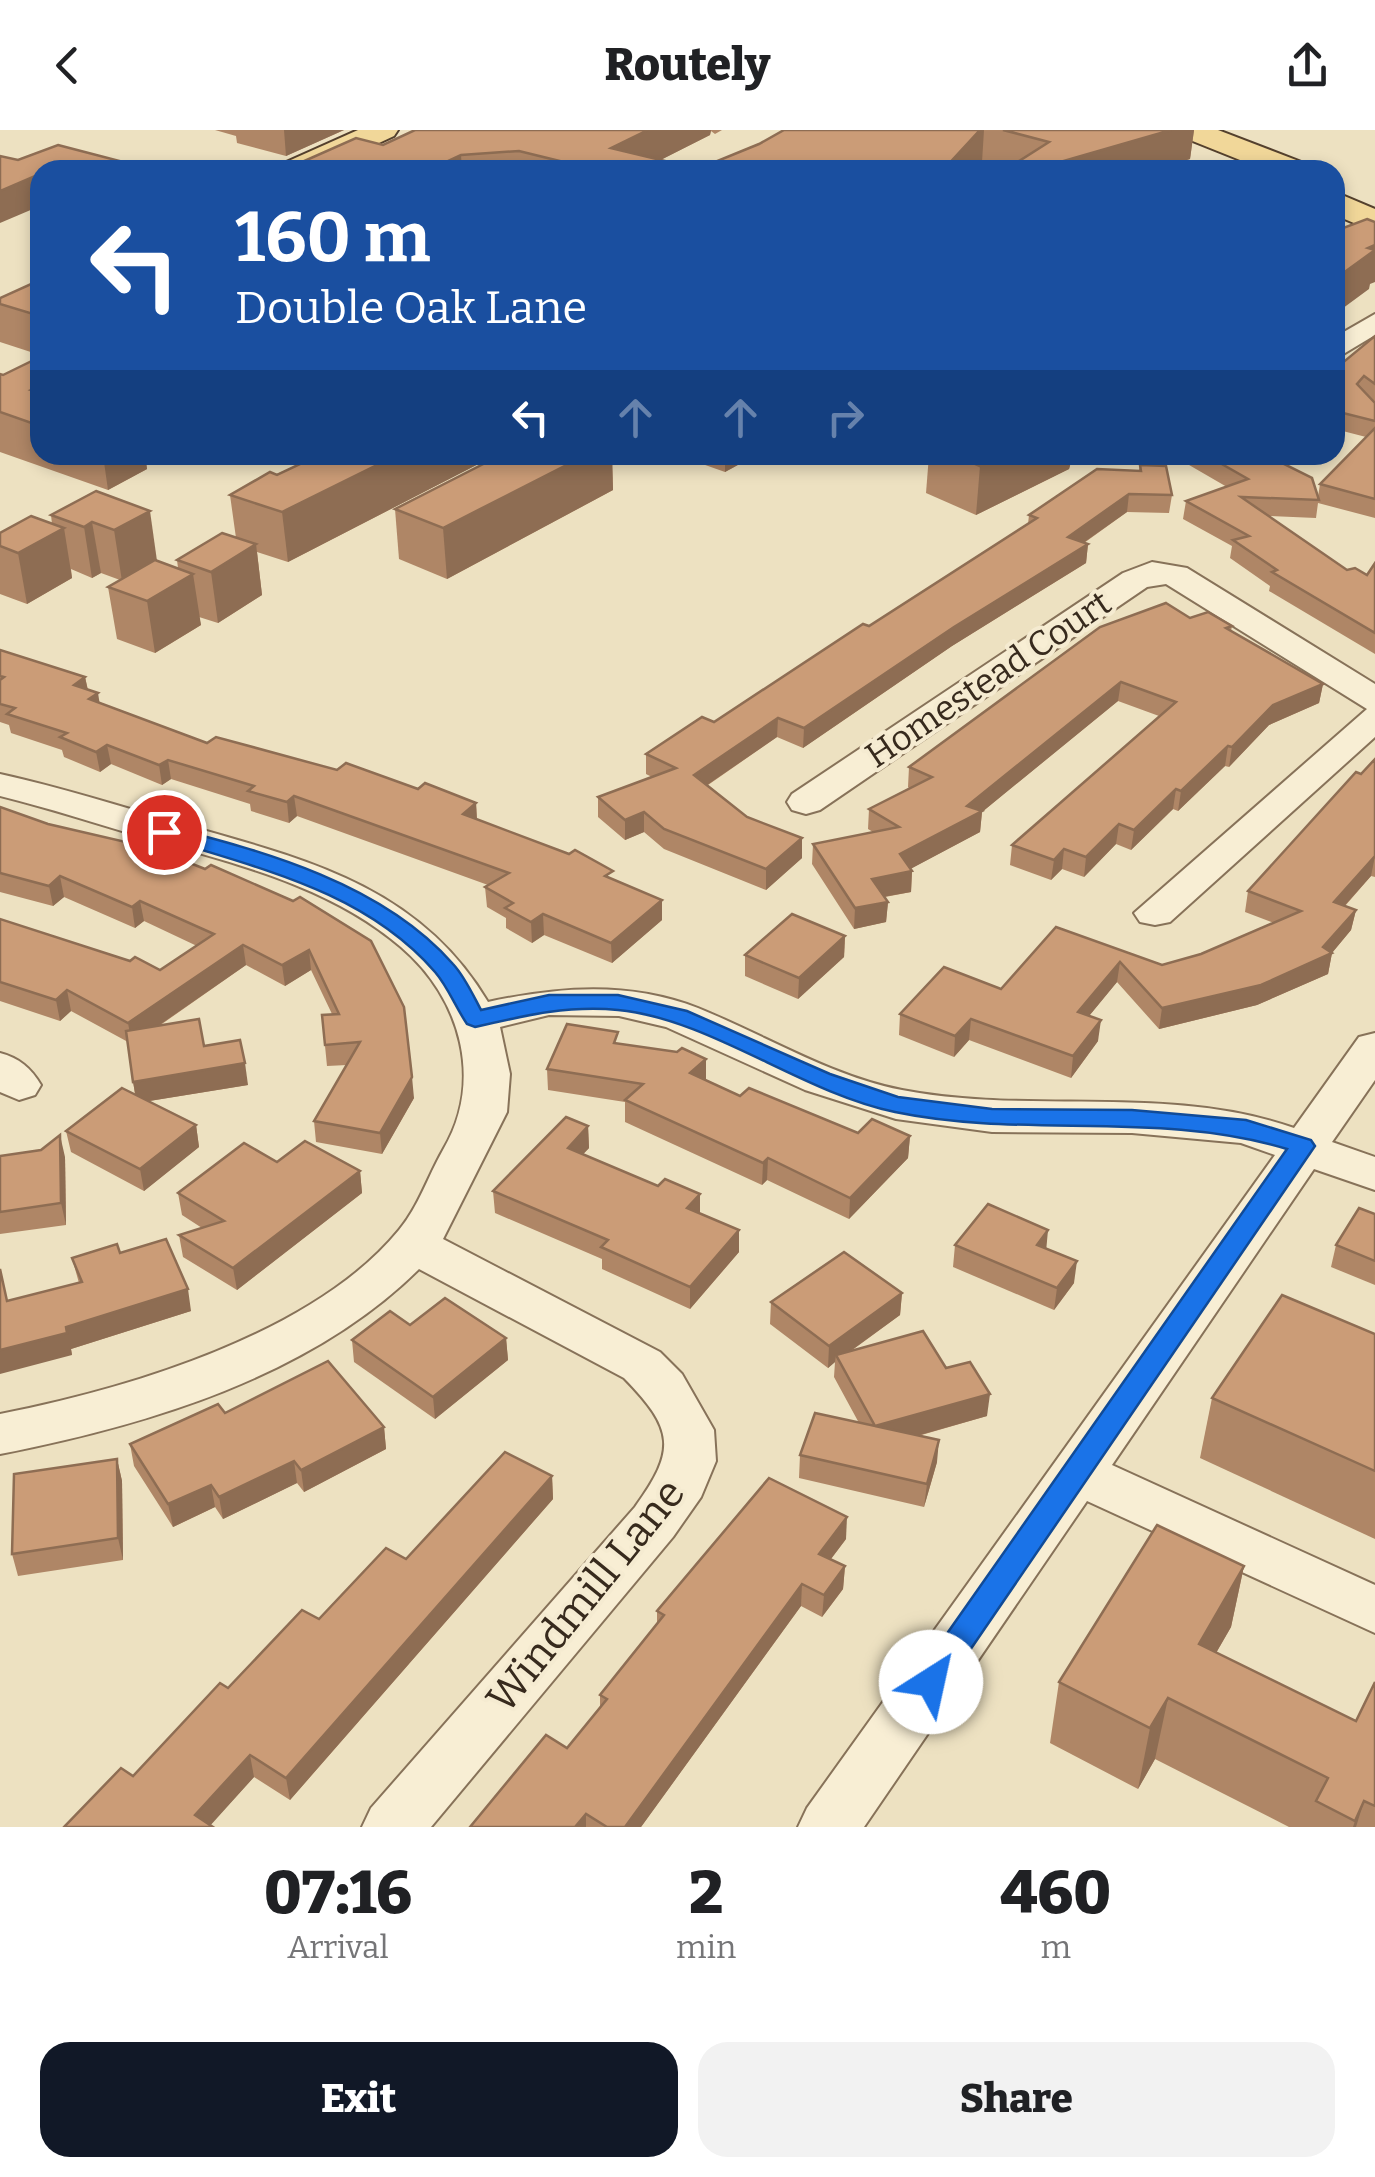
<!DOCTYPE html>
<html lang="en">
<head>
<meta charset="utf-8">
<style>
  :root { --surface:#fff; --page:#f2f2f2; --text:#202124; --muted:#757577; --accent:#111827 }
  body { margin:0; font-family:Bitter,serif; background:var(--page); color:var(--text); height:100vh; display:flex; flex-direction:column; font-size:38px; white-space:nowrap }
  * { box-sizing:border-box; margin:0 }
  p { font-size:32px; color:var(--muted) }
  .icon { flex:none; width:55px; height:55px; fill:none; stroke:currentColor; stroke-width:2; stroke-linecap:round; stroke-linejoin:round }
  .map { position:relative; height:1697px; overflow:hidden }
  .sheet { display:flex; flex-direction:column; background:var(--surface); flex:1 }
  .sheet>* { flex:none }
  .hud { position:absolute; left:30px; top:30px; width:1315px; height:305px; border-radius:30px; box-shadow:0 5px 15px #0003; background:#1a4fa0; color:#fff; overflow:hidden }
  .pin { position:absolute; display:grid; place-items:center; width:85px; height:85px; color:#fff; margin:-42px; border:5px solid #fff; border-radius:50%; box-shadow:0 2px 10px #0007 }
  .me { position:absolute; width:110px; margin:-55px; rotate:35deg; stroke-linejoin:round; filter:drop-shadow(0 0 8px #0008) }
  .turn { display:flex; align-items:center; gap:35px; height:210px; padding:0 40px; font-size:45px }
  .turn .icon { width:130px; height:130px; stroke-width:2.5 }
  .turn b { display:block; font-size:70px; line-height:85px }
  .lanes { display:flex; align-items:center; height:95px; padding:0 40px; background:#0003; justify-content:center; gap:50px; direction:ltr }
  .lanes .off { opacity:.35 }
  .eta { display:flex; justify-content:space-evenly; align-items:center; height:170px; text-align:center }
  .eta b { font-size:60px; font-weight:800; line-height:70px }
  .primary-button { display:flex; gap:20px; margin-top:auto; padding:20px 40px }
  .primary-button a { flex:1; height:115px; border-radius:30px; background:var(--accent); color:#fff; font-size:40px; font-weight:800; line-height:115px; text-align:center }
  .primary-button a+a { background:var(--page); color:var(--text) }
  header { display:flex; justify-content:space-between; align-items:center; height:130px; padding:0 40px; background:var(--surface); font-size:45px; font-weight:800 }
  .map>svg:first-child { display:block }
</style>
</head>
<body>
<header><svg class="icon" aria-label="back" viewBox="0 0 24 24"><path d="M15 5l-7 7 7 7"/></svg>Routely<svg class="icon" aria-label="share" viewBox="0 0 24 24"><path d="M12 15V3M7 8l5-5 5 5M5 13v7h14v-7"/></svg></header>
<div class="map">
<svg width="1375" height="1697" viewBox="0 0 1375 1697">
  <rect width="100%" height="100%" fill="#ede1c1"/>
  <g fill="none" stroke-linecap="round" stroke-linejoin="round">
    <defs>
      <g id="minor">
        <path d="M1375 184V205L1335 229V207Z"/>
        <path d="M1152 432 1187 438 1375 554V607L1170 792 1155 795 1140 792 1134 783 1367 579 1166 454 1147 457 820 680 806 684 792 680 787 672 792 664 1123 443Z"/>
        <path d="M0 644C60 657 119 676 178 693 301 728 418 754 488 872 558 857 629 851 698 878 765 905 830 946 902 960 1031 985 1169 954 1294 998L1359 907 1375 903V950L1332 1012 1375 1027V1060L1314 1039 1112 1335 1375 1455V1503L1087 1371 864 1697H798L807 1678 1275 1025 1241 1013 1132 1003 992 1002 896 989 805 960 666 897 619 886 549 885 500 897 510 944 507 982 443 1109 660 1222 682 1244 714 1300 716 1331 701 1367 673 1407 431 1697H362L371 1678 635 1377C676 1320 675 1300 624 1248L419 1139C310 1247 147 1295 0 1324V1284C128 1259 314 1204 399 1100 419 1076 428 1046 443 1020 484 951 461 868 401 817 329 755 235 734 146 708 97 694 49 678 0 666Z"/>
        <path d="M0 923C19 928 31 938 41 955L35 965 19 970 0 962Z"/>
      </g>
      <g id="major">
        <path d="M358 0H398L394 6 321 40H279L284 33Z"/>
        <path d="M1176 0H1218L1304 33 1309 40H1265L1180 6Z"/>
        <path d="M1335 62 1375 79V102L1335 85Z"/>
      </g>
    </defs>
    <use href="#minor" stroke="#877259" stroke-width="4"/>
    <use href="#major" stroke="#54402d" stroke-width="4"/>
    <use href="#minor" fill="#f8eed4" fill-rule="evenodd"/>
    <use href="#major" fill="#f1d799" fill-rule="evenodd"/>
  </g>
  <g fill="#af8666">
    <path d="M215 0H344L286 26 237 13 236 6Z"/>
    <path d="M415 0H722L715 4 711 1 710 5 660 30 698 39 759 14 784 0H1194L1190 29 1154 40H1005L1008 38 982 32 974 40H284L383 15Z"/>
    <path d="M40 150V225L0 212V168Z"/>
    <path d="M1375 206V388L1318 373 1316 388 1269 386 1347 440 1367 445 1375 433V524L1269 461 1270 456 1230 428 1232 416 1183 389 1186 371 1227 357 1177 328V325H1266L1318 367 1320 354 1366 307 1335 299V239Z"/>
    <path d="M40 227V325H145L147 339 108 360 0 322V244L3 245Z"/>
    <path d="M319 325H488V329L288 432 257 422 262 465 218 493 199 487 201 495 155 523 117 509 108 457 120 450 101 443 92 448 71 439 72 448 27 474 0 464V403L52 394 51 385 96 361 157 431 178 438 177 430 236 408 230 365Z"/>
    <path d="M501 325H612L613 360 447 449 399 429 395 379Z"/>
    <path d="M677 325H756L725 342Z"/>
    <path d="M929 325H1073L1069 339 976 385 926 363Z"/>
    <path d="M1140 335 1172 365 1169 383 1127 382 1084 413 1088 414 1086 433 952 516 803 618 777 607 708 655 747 687 802 708V728L766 760 664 719 644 702 625 710 598 687V667L652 647 646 644V624L714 592 869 496 1028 394 1029 385 1139 341Z"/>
    <path d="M1190 488 1232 496 1231 501 1323 554 1319 573 1269 595 1229 637 1225 636 1178 681 1173 679 1131 720 1116 714 1084 747 1062 739 1051 750 1010 735 1012 715 1159 586 1118 571 982 682 980 702 910 739 912 741 911 762 885 767 888 772 886 792 854 799 812 734 813 714 873 702 868 699 869 679 909 658 908 657 909 637Z"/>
    <path d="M0 520 85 547 88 560 100 573 207 613 337 640 476 673 477 689 613 750 662 770V790L612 833 544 805 532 813 506 798V788L487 777 485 757 488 755 297 686 289 693 251 681 250 674 171 649 162 655 111 634 100 642 64 627 62 620 11 603 9 595 0 592Z"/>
    <path d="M1375 629V747L1371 746 1345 776 1356 780 1351 800 1332 823 1328 844 1257 875 1159 899 1117 852 1089 886 1098 911 1071 948 969 910 954 927 899 905 900 884 1001 859 1056 797 1162 835 1201 824 1274 793 1245 782 1248 761Z"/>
    <path d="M0 677 48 694 205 739 293 771 414 968 382 1024 316 1012 314 991 347 935 327 936 322 885 332 884 311 840 285 856 246 835 159 896 204 916 248 955 149 971 196 995 199 1017 144 1061 71 1022 66 1001 135 965 128 912 71 881 60 891 0 871V789L160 840 197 816 144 791 135 798 64 767 53 776 0 762Z"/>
    <path d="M845 806 844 827 798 869 745 846V825Z"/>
    <path d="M618 913 706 929 705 950 740 966 858 1003 910 1006 908 1028 849 1089 767 1050 762 1055 625 992V972L548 960 547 939Z"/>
    <path d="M588 996 589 1018 583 1024 700 1083 739 1100V1122L690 1179 602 1139V1129L495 1083 493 1061Z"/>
    <path d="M0 1026 65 1027 66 1095 0 1104Z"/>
    <path d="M277 1032 360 1041 362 1063 237 1160 183 1127 179 1105 202 1098 182 1085 178 1063Z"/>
    <path d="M1375 1084V1155L1331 1137 1336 1115Z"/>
    <path d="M955 1115 1046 1118 1074 1153 1054 1180 953 1137Z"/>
    <path d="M120 1123 191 1181 71 1219 72 1225 7 1171 79 1153 72 1128Z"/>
    <path d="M902 1163 900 1185 851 1221 946 1238 987 1286 918 1306 937 1332 924 1377 799 1348 800 1325 859 1293 834 1247 835 1232 828 1238 770 1194 771 1172Z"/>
    <path d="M410 1195 506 1208 508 1230 435 1289 354 1232 352 1210Z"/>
    <path d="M1375 1204V1409L1200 1328 1212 1268Z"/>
    <path d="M225 1283 384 1297 386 1319 304 1362 297 1353 223 1389 215 1377 173 1397 134 1336 130 1314Z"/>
    <path d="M117 1329 122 1351 123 1430 18 1446 12 1424Z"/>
    <path d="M552 1346 553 1369 290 1670 254 1647 210 1695 133 1646 228 1558 319 1489 406 1429Z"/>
    <path d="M846 1409 831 1429 845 1436 843 1459 822 1487 801 1476 641 1697H470L567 1618 600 1577V1565L657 1493V1481Z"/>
    <path d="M1244 1436 1231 1497 1216 1523 1356 1591 1375 1552V1697H1289L1155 1629 1138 1659 1050 1613 1059 1552Z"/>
  </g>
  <g fill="#8e6d53">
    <path d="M284 0H344L286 26Z"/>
    <path d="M648 0H711L710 5 641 40 611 18Z"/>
    <path d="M980 0H984L982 32 974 40H943Z"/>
    <path d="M1171 0H1194L1190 29 1154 40H1056L1057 33Z"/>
    <path d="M461 25 462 40H429Z"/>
    <path d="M40 44V76L0 93V61Z"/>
    <path d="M1375 115V152L1370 154 1369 159 1335 184V149L1368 118Z"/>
    <path d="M40 181V225L33 184Z"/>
    <path d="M103 325H145L147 339 108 360Z"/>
    <path d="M397 325H488V329L288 432 282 382Z"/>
    <path d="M586 325H612L613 360 447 449 443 398Z"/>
    <path d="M725 325H756L725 342Z"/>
    <path d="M1003 325H1073L1069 339 976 385 980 336Z"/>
    <path d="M1129 364 1127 382 1066 425 1068 407Z"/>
    <path d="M150 381 157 431 122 451 114 400Z"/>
    <path d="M92 392 101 443 92 448 84 397Z"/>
    <path d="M64 398 72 448 27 474 18 423Z"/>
    <path d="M256 414 262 465 218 493 211 442Z"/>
    <path d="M1088 414 1086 433 952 516 803 618 804 598 954 497Z"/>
    <path d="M193 444 201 495 155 523 147 471Z"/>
    <path d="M85 547 89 566 74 555Z"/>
    <path d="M1121 552 1118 571 982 682 980 702 901 744 912 741 911 762 871 769 872 749 900 724 967 676Z"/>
    <path d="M1323 554 1319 573 1269 595 1229 637 1232 617 1273 575Z"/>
    <path d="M98 563 101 582 89 569Z"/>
    <path d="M778 588 777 607 694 664V645Z"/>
    <path d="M107 615 111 634 100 642 96 622Z"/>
    <path d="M1228 616 1225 636 1178 681 1181 661Z"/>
    <path d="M168 630 171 649 162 655 159 635Z"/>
    <path d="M1176 659 1173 679 1131 720 1134 700Z"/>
    <path d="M294 666 297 686 289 693 287 672Z"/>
    <path d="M476 673 477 693 463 684Z"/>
    <path d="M644 682V702L625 710V690Z"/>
    <path d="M1119 694 1116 714 1084 747 1086 727Z"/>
    <path d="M802 708V728L766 760V739Z"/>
    <path d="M1064 719 1062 739 1051 750 1054 730Z"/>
    <path d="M1375 726 1371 746 1330 792 1334 772Z"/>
    <path d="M60 746 64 767 53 776 49 756Z"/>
    <path d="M662 770V790L612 833 611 813Z"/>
    <path d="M140 771 144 791 135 798 132 777Z"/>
    <path d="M888 772 886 792 854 799 855 778Z"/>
    <path d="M1356 780 1351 800 1331 824 1332 823 1328 844 1257 875 1159 899 1162 878 1323 817Z"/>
    <path d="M543 784 544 805 532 813 531 792Z"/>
    <path d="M845 806 844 827 798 869 799 848Z"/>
    <path d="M243 815 246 835 132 914 128 893Z"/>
    <path d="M309 820 311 840 285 856 282 835Z"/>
    <path d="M1120 832 1117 852 1075 903 1078 882Z"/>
    <path d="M67 860 71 881 60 891 56 870Z"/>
    <path d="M971 889 969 910 954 927 955 906Z"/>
    <path d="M1101 890 1098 911 1071 948 1073 926Z"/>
    <path d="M706 929V950L690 965V943Z"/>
    <path d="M245 933 248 955 137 973 133 952Z"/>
    <path d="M412 947 414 968 382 1024 380 1003Z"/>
    <path d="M196 995 199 1017 144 1061 140 1039Z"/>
    <path d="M588 996 589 1018 569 1039 568 1018Z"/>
    <path d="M60 1005 65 1027 66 1095 61 1073Z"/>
    <path d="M910 1006 908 1028 849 1089 850 1068Z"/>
    <path d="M768 1028 767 1050 762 1055 763 1033Z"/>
    <path d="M360 1041 362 1063 237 1160 233 1138Z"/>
    <path d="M700 1064V1085L687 1078Z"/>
    <path d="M739 1100V1122L690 1179V1157Z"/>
    <path d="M1048 1100 1046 1122 1037 1115Z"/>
    <path d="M1077 1131 1074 1153 1054 1180 1057 1158Z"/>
    <path d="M188 1159 191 1181 71 1219 72 1225 0 1244V1220L66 1197Z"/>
    <path d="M902 1163 900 1185 838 1230 836 1225 835 1232 828 1238 829 1216Z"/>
    <path d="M506 1208 508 1230 435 1289 433 1267Z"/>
    <path d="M990 1264 987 1286 874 1318 875 1296Z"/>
    <path d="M384 1297 386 1319 304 1362 301 1340Z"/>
    <path d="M939 1310 937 1332 924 1377 927 1354Z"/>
    <path d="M117 1329 122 1351 123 1430 118 1408Z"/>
    <path d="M294 1331 297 1353 223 1389 219 1367Z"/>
    <path d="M552 1346 553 1369 290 1670 286 1648Z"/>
    <path d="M211 1355 215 1377 173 1397 168 1374Z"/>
    <path d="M847 1387 846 1409 818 1446 819 1424Z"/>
    <path d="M845 1436 843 1459 822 1487 824 1465Z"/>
    <path d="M1244 1436 1231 1497 1186 1575 1199 1514Z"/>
    <path d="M802 1454 801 1476 641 1697H625Z"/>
    <path d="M1168 1568 1155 1629 1138 1659 1150 1598Z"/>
    <path d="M250 1625 254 1647 209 1697 195 1685Z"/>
    <path d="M1364 1671 1356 1697H1353L1355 1691Z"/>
    <path d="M586 1684V1697H575Z"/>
  </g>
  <g fill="#cb9c77" stroke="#8e6d53" stroke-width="2.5">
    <path d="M415 0H648L611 18 698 39 759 14 784 0H980L943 40H845L821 37 817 40H578L584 37 519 21 461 25 429 40 422 38 419 40H284L356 8 383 15Z"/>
    <path d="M1003 0H1171L1057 33 1076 40H1005L1049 12Z"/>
    <path d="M58 15 135 35 118 40H40V44L0 61V26L18 30Z"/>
    <path d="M1367 89 1375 92V115L1368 118 1375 120 1335 149V101Z"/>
    <path d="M40 150V181L33 184 0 174V168Z"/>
    <path d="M1375 206V254L1364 246 1357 254 1375 273V291L1335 281V239Z"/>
    <path d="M40 227V256L31 260 40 263V296L0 282V244L3 245Z"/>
    <path d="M1375 298V369L1320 354Z"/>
    <path d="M319 325H397L282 382 230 365 270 342 277 345Z"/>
    <path d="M501 325H586L443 398 395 379Z"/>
    <path d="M955 325H1003L980 336Z"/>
    <path d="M1206 325H1266L1312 348 1319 370 1241 367 1347 440 1355 438 1367 445 1375 433V503L1272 442 1277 440 1233 410 1249 406 1186 371 1248 349Z"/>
    <path d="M1140 335 1166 336 1172 365 1129 364 1068 407 1088 414 954 497 804 598 778 588 694 645 747 687 802 708 766 739 664 699 644 682 625 690 598 667 676 638 646 624 702 587 714 592 863 494 869 496 1037 388 1029 385 1097 339 1141 341Z"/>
    <path d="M96 361 150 381 114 400 92 392 84 397 51 385Z"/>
    <path d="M31 386 64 398 18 423 0 416V403Z"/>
    <path d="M222 403 256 414 211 442 177 430Z"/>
    <path d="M155 430 193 444 147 471 108 457Z"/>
    <path d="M1166 473 1190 488 1208 482 1232 496 1226 498 1323 554 1273 575 1232 617 1228 616 1181 661 1176 659 1134 700 1119 694 1086 727 1064 719 1054 730 1012 715 1176 572 1121 552 967 676 982 681 900 724 912 741 872 749 888 772 855 778 813 714 899 697 869 679 932 647 909 637 1100 497Z"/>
    <path d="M0 520 85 547 74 555 98 563 89 569 207 613 216 607 337 640 346 633 418 659 425 653 476 673 463 684 569 724 575 720 613 741 605 746 662 770 611 813 543 784 531 792 505 778 513 773 485 757 509 743 294 666 287 672 248 661 254 656 168 630 159 635 107 615 96 622 60 607 67 603 7 584 15 578 0 574V550L4 547 0 546Z"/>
    <path d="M1375 629V726L1334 772 1356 780 1323 817 1332 823 1261 855 1162 878 1120 832 1078 882 1101 890 1073 926 971 889 955 906 900 884 944 837 1001 859 1056 797 1162 835 1201 824 1301 781 1248 761 1356 642 1361 644Z"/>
    <path d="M0 677 48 694 134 714 137 712 205 739 211 735 293 771 300 767 371 811 404 877 412 947 380 1003 314 991 360 912 325 915 322 885 339 884 309 820 282 835 243 815 128 893 67 860 56 870 0 852V789L130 831 135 827 160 840 214 804 140 771 132 777 60 746 49 756 0 743Z"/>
    <path d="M792 784 845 806 799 848 745 825Z"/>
    <path d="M199 889 204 916 240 910 245 933 133 952 126 901Z"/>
    <path d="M567 894 618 902 614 913 677 922 682 918 706 929 690 943 740 966 749 958 858 1003 872 989 910 1006 850 1068 768 1028 763 1033 625 970 643 954 547 939Z"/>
    <path d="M122 958 196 995 140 1039 66 1001Z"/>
    <path d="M566 987 588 996 568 1018 658 1056 665 1049 700 1064 687 1078 739 1100 690 1157 601 1117 608 1110 493 1061Z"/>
    <path d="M60 1005 61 1073 0 1082V1026L41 1020Z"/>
    <path d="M305 1011 360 1041 233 1138 179 1105 224 1091 178 1063 244 1013 277 1032Z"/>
    <path d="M988 1074 1048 1100 1037 1115 1077 1131 1057 1158 955 1115Z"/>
    <path d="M1359 1078 1375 1084V1131L1336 1115Z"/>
    <path d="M166 1109 188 1159 66 1197 67 1203 0 1220V1139L7 1171 82 1152 72 1128 117 1114 120 1123Z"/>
    <path d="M844 1122 902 1163 829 1216 771 1172Z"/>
    <path d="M1282 1165 1375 1204V1341L1212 1268Z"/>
    <path d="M445 1168 506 1208 433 1267 352 1210 390 1181 410 1195Z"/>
    <path d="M923 1201 946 1238 970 1232 990 1264 875 1296 939 1310 927 1354 800 1325 815 1283 875 1296 836 1225Z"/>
    <path d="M328 1231 384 1297 301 1340 294 1331 219 1367 211 1355 168 1374 130 1314 218 1274 225 1283Z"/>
    <path d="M505 1322 552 1346 286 1648 250 1625 195 1685 213 1697H64L121 1638 133 1646 220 1553 228 1558 302 1480 319 1489 386 1418 406 1429Z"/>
    <path d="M117 1329 118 1408 12 1424 14 1344Z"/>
    <path d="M769 1348 847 1387 819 1424 845 1436 824 1465 802 1454 625 1697H607L586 1684 575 1697H470L546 1605 567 1618 607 1569 600 1565 664 1485 657 1481Z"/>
    <path d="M1157 1395 1244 1436 1199 1514 1356 1591 1375 1552V1676L1364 1671 1355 1691 1316 1671 1328 1648 1168 1568 1150 1598 1059 1552Z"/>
  </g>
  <path fill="#1a73e8" stroke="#114b97" stroke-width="2.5" d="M164 696C265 721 383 754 453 834 465 847 473 865 481 880L549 865H618L687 881 830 944 898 967 992 979 1132 980 1246 990 1311 1010 1315 1016 942 1561 931 1565 920 1561 915 1552 920 1542 1287 1019C1160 980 1024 1009 895 982 800 962 711 889 618 880 568 875 523 886 475 897L467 894C456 878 448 857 435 842 364 760 256 738 157 706L154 702 157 698Z"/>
  <g text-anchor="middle" stroke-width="8" stroke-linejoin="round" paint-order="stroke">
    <g font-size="35" fill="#372a1d" stroke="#f5ebd1">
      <text transform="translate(988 549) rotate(-34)" y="12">Homestead Court</text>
    </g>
    <g font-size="42" fill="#372a1d" stroke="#f5ebd1">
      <text transform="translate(585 1465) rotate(-51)" y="15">Windmill Lane</text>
    </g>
  </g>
</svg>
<div class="pin" style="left:164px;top:702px;background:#d93025"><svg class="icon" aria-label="arrive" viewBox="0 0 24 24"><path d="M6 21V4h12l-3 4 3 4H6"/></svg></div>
<svg class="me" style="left:931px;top:1552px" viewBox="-20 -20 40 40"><circle r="19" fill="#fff"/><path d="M0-13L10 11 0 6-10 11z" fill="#1a73e8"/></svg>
<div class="hud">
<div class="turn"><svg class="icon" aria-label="left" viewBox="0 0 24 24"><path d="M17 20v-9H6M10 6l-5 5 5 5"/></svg><div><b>160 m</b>Double Oak Lane</div></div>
<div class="lanes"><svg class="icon" aria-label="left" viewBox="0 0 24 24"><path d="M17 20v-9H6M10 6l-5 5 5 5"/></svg><svg class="icon off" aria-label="ahead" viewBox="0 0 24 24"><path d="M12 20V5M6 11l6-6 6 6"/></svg><svg class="icon off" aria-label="ahead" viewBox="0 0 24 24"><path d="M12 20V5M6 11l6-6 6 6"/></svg><svg class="icon off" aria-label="right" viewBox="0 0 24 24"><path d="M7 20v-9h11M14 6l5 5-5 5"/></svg></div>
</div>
</div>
<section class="sheet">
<div class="eta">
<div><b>07:16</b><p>Arrival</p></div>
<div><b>2</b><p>min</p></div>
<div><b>460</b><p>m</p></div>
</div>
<div class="primary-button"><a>Exit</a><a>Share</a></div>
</section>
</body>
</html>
